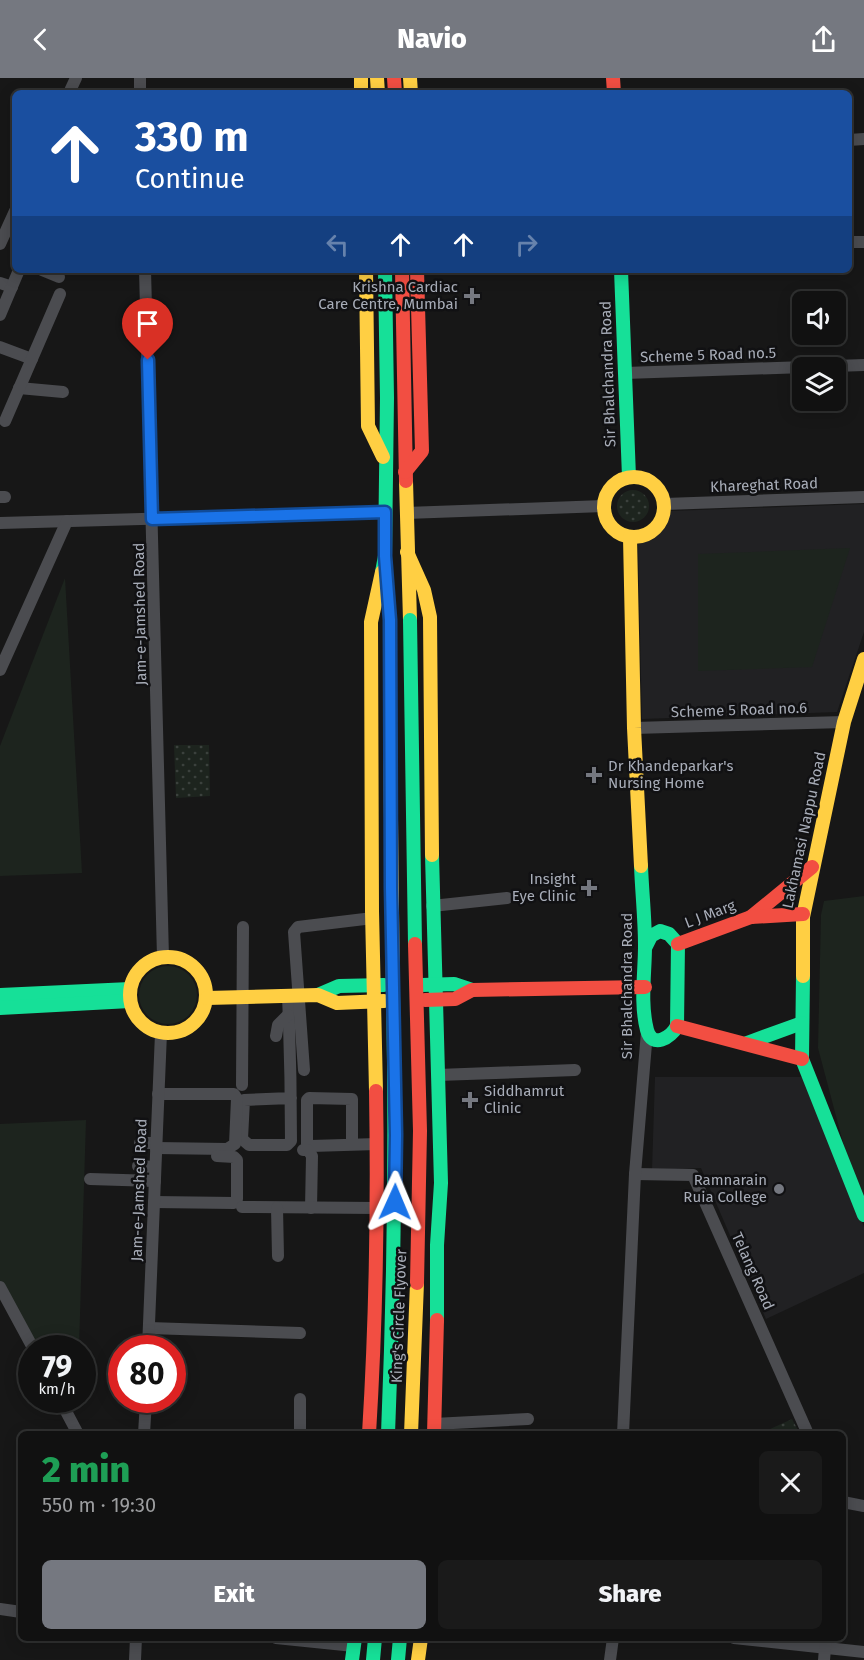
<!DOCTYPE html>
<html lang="en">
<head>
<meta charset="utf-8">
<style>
  :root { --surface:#111; --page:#1a1a1a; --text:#f1f3f6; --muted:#9c9d9f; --line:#303131; --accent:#757880 }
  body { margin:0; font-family:"Fira Sans",sans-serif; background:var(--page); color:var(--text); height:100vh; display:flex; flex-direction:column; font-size:22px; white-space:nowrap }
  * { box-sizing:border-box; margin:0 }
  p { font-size:20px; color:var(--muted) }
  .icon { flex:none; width:33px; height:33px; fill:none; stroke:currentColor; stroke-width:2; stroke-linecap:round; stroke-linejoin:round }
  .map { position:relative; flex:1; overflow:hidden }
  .drawer { position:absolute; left:18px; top:1353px; width:828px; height:210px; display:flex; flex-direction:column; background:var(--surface); border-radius:9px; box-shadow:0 3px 15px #0003,0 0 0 2px var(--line) }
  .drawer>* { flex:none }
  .guide { position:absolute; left:12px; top:12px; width:840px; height:183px; border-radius:9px; box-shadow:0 3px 15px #0003,0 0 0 2px var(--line); background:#1a4fa0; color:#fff; overflow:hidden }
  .buttons { position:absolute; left:792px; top:213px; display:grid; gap:12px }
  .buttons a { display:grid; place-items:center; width:54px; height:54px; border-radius:9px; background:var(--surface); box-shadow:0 3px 15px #0003,0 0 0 2px var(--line); font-size:30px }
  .speed { position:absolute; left:18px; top:1257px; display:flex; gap:12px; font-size:30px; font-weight:700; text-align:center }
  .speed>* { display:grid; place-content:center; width:78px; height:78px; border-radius:50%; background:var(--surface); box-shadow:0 3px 15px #0003,0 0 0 2px var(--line); line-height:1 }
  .speed small { font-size:15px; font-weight:400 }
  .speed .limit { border:9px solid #d22; background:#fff; color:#111 }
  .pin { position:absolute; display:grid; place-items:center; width:51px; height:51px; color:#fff; margin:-62px -26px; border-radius:50% 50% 50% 0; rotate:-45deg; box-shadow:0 0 6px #0007 }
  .pin .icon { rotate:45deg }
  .me { position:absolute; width:66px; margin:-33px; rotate:1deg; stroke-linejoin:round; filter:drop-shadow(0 0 4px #0008) }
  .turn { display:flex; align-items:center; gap:21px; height:126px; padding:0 24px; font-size:27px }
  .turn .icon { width:78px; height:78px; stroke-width:2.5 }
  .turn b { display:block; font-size:42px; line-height:51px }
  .lanes { display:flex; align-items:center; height:57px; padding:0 24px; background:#0003; justify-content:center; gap:30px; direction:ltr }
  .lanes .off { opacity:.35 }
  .round { display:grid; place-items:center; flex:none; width:63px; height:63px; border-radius:9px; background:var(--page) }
  .headline { display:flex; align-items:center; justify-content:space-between; height:102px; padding:0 24px }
  h1 { font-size:36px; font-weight:800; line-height:45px; color:#1e9e55 }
  .cta { display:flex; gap:12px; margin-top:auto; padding:12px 24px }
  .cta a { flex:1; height:69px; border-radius:9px; background:var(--accent); color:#fff; font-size:24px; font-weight:800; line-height:69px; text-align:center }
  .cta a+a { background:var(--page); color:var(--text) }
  header { display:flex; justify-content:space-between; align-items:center; height:78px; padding:0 24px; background:var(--accent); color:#fff; font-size:27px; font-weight:800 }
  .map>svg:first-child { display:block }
</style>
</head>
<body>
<header><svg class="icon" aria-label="back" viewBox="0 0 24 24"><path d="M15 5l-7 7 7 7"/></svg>Navio<svg class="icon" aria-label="share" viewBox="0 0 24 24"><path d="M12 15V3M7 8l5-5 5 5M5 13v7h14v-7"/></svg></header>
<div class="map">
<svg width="864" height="1582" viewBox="0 0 864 1582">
  <defs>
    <pattern id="grass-dots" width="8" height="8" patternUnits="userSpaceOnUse" patternTransform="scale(1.5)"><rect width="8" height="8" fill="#1d241e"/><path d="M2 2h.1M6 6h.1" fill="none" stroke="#3b413d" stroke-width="1.8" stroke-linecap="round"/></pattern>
  </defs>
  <rect width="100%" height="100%" fill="#171717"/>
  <g fill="#212123">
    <path d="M864 426V554L837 634 642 641 638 466 654 461 668 442 670 433Z"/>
    <path d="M655 999H807L864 1149V1195L766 1241 701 1090 652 1092Z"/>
  </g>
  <g fill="url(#grass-dots)">
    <circle cx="633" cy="428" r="16"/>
    <path d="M174 667H209L210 718 176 720Z"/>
    <path d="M792 1341 800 1356H759Z"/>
  </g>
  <g fill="#1d241e">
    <path d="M850 470 812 589 698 593V476Z"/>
    <path d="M65 500 82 795 0 798V668Z"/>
    <path d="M864 818V1136L859 1125 818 970 821 837 824 823Z"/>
    <circle cx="168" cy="917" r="29"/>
    <path d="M86 1042 79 1270H33L0 1203V1046Z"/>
  </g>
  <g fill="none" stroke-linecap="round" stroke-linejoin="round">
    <g stroke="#4b4c50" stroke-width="12">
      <path d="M140 0V15"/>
      <path d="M69 15 76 0"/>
      <path d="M849 62 864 61"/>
      <path d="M849 164H864"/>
      <path d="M0 166 15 133"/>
      <path d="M42 192 59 199"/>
      <path d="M145 192 163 879"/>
      <path d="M0 205 12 209"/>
      <path d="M0 237 19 192"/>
      <path d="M0 269 32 281"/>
      <path d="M625 295 864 287"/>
      <path d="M19 310 63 314"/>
      <path d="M5 343 60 216"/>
      <path d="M0 419H5"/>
      <path d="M665 426 864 419"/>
      <path d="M406 435 604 428"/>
      <path d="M0 445 385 434"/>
      <path d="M0 592 67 443"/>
      <path d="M634 650 844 644"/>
      <path d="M432 828 507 820"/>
      <path d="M288 918C290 966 291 1015 291 1063L287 1067H249L242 1061 244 1022 291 1020"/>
      <path d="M276 958 278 947 288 937"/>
      <path d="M304 992 294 854 298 849 373 840"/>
      <path d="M438 997 575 992"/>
      <path d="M242 1007 243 849"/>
      <path d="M140 1065H156"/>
      <path d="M352 1066V1021L309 1020 307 1022V1066L311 1068 377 1066"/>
      <path d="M156 1070 227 1071 235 1066 237 1021 234 1016H158"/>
      <path d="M303 1072H308L312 1078 311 1130"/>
      <path d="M138 1088 155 1089"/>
      <path d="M635 1096 693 1097 808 1356"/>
      <path d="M90 1101 155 1103"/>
      <path d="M154 1124 234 1125 237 1121V1082L234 1079 217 1078"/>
      <path d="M242 1129 377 1130"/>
      <path d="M277 1130 278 1178"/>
      <path d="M0 1209 33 1270"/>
      <path d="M149 1250 300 1255"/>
      <path d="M148 1270 161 955"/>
      <path d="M60 1322 78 1356"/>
      <path d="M434 1346 528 1341"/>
      <path d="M144 1356 146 1322"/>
      <path d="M300 1356V1321"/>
      <path d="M623 1356 635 1096 647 954"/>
      <path d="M843 1424 864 1428"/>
      <path d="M0 1531 21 1534"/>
      <path d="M276 1560 354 1568"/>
      <path d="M734 1560 864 1574"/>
      <path d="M135 1582 136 1560"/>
      <path d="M610 1582 613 1560"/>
      <path d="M824 1582 826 1560"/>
    </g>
    <g stroke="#16e098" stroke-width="14">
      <path d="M621 192 629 399"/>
      <path d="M382 494 385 478 387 320 385 192"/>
      <path d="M432 777 441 1105 437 1167V1242"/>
      <path d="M641 788C642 814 645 841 645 868 645 895 640 925 647 952 652 971 671 960 677 948L678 866 669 856 660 853 651 858 645 870"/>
      <path d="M803 898 802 981 864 1137"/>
      <path d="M422 907 454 906 472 912"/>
      <path d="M0 917 130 911"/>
      <path d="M318 917 339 908 384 907"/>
      <path d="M0 930 130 923"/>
      <path d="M747 965 802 945"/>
      <path d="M352 1582 355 1560"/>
      <path d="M373 1582 375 1560"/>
      <path d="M398 1582 400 1560"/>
    </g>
    <g stroke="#ffcf43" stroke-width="14">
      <path d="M361 0V15"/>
      <path d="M377 0 378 15"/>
      <path d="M410 0 411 15"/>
      <path d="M366 192 368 348 383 379"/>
      <circle cx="634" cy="429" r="30"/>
      <path d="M406 403 410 542"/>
      <path d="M630 459 634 650 641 788"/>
      <path d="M407 474 424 512 430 539 432 777"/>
      <circle cx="168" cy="917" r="38"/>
      <path d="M803 898V839L844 644 864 581"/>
      <path d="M207 920 318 917 337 925 384 923"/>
      <path d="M376 1013 372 833 371 544 382 494"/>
      <path d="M418 1582 421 1560"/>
    </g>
    <g stroke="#f24e42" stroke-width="14">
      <path d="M394 0 395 15"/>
      <path d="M613 0 614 15"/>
      <path d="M402 192 406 403"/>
      <path d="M405 394 422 373 417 192"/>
      <path d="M751 839 812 789"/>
      <path d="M678 866 751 839 803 836"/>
      <path d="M425 922 455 921 472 912 645 909"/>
      <path d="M677 948 802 981"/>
      <path d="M369 1356C376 1242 378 1128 376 1013"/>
      <path d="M434 1356 437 1242"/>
    </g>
    <g stroke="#16e098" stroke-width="14">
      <path d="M410 542 415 866"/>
      <path d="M388 1356C394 1210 396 1064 393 918"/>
    </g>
    <g stroke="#ffcf43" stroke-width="14">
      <path d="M390 652 393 918"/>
      <path d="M411 1356 417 1205"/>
    </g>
    <g stroke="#f24e42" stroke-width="14">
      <path d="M390 542V652"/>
      <path d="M415 866 420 1053 417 1205"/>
    </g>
  </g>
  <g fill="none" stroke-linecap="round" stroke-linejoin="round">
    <defs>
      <path id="route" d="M148 282 152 441 385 434V478L390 542 391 810 396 1057 395 1124"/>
    </defs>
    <use href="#route" stroke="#114b97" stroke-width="15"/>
    <use href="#route" stroke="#1a73e8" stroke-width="10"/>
  </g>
  <g fill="#757880" stroke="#111113" stroke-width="2">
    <path d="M469 209h6v6h6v6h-6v6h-6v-6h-6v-6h6z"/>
    <path d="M591 688h6v6h6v6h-6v6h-6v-6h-6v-6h6z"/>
    <path d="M586 801h6v6h6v6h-6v6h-6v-6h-6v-6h6z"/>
    <path d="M467 1013h6v6h6v6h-6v6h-6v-6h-6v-6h6z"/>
    <circle cx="779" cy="1111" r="6"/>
  </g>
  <g text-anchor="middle" stroke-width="5" stroke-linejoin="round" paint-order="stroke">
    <g font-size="15" fill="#a8adb8" stroke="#111113" text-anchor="end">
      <text x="458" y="214">Krishna Cardiac<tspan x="458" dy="17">Care Centre, Mumbai</tspan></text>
      <text x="608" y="693" text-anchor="start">Dr Khandeparkar's<tspan x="608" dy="17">Nursing Home</tspan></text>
      <text x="576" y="806">Insight<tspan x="576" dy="17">Eye Clinic</tspan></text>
      <text x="484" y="1018" text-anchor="start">Siddhamrut<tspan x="484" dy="17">Clinic</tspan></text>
      <text x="767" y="1107">Ramnarain<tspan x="767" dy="17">Ruia College</tspan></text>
    </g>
    <g font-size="15" fill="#a8adb8" stroke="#111113">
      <text transform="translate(708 277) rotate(-2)" y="5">Scheme 5 Road no.5</text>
      <text transform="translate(608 296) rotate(-92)" y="5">Sir Bhalchandra Road</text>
      <text transform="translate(764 407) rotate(-2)" y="5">Khareghat Road</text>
      <text transform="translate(140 536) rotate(-91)" y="5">Jam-e-Jamshed Road</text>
      <text transform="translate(739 632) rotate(-2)" y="5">Scheme 5 Road no.6</text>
      <text transform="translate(804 752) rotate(-78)" y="5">Lakhamasi Nappu Road</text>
      <text transform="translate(710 836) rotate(-21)" y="5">L J Marg</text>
      <text transform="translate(627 908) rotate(-90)" y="5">Sir Bhalchandra Road</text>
      <text transform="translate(139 1112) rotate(-88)" y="5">Jam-e-Jamshed Road</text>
      <text transform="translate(753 1193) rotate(66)" y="5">Telang Road</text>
      <text transform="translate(399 1238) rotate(-88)" y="5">King's Circle Flyover</text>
    </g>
  </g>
</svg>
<div class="buttons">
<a><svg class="icon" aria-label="sound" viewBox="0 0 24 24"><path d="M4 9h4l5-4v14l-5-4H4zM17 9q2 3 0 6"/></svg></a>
<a><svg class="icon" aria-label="layers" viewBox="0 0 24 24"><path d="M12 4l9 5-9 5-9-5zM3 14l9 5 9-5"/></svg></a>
</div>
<div class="speed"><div>79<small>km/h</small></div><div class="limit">80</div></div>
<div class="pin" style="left:148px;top:282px;background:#d93025"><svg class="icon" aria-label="arrive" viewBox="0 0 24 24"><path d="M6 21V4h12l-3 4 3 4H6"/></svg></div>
<svg class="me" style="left:395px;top:1124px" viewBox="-20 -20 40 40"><path d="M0-17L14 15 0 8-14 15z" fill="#1a73e8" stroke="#fff" stroke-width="4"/></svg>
<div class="guide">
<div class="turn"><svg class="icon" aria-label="ahead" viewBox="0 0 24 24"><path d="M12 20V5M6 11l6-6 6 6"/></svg><div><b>330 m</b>Continue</div></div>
<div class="lanes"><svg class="icon off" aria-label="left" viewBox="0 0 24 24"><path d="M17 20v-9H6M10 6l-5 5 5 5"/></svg><svg class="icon" aria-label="ahead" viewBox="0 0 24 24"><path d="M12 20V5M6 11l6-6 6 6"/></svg><svg class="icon" aria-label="ahead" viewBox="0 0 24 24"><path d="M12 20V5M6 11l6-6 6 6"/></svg><svg class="icon off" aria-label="right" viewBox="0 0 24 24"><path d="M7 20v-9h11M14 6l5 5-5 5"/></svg></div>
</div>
<section class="drawer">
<div class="headline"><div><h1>2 min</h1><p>550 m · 19:30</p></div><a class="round"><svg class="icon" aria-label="close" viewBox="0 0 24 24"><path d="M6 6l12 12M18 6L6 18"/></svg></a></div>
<div class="cta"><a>Exit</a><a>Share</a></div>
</section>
</div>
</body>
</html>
